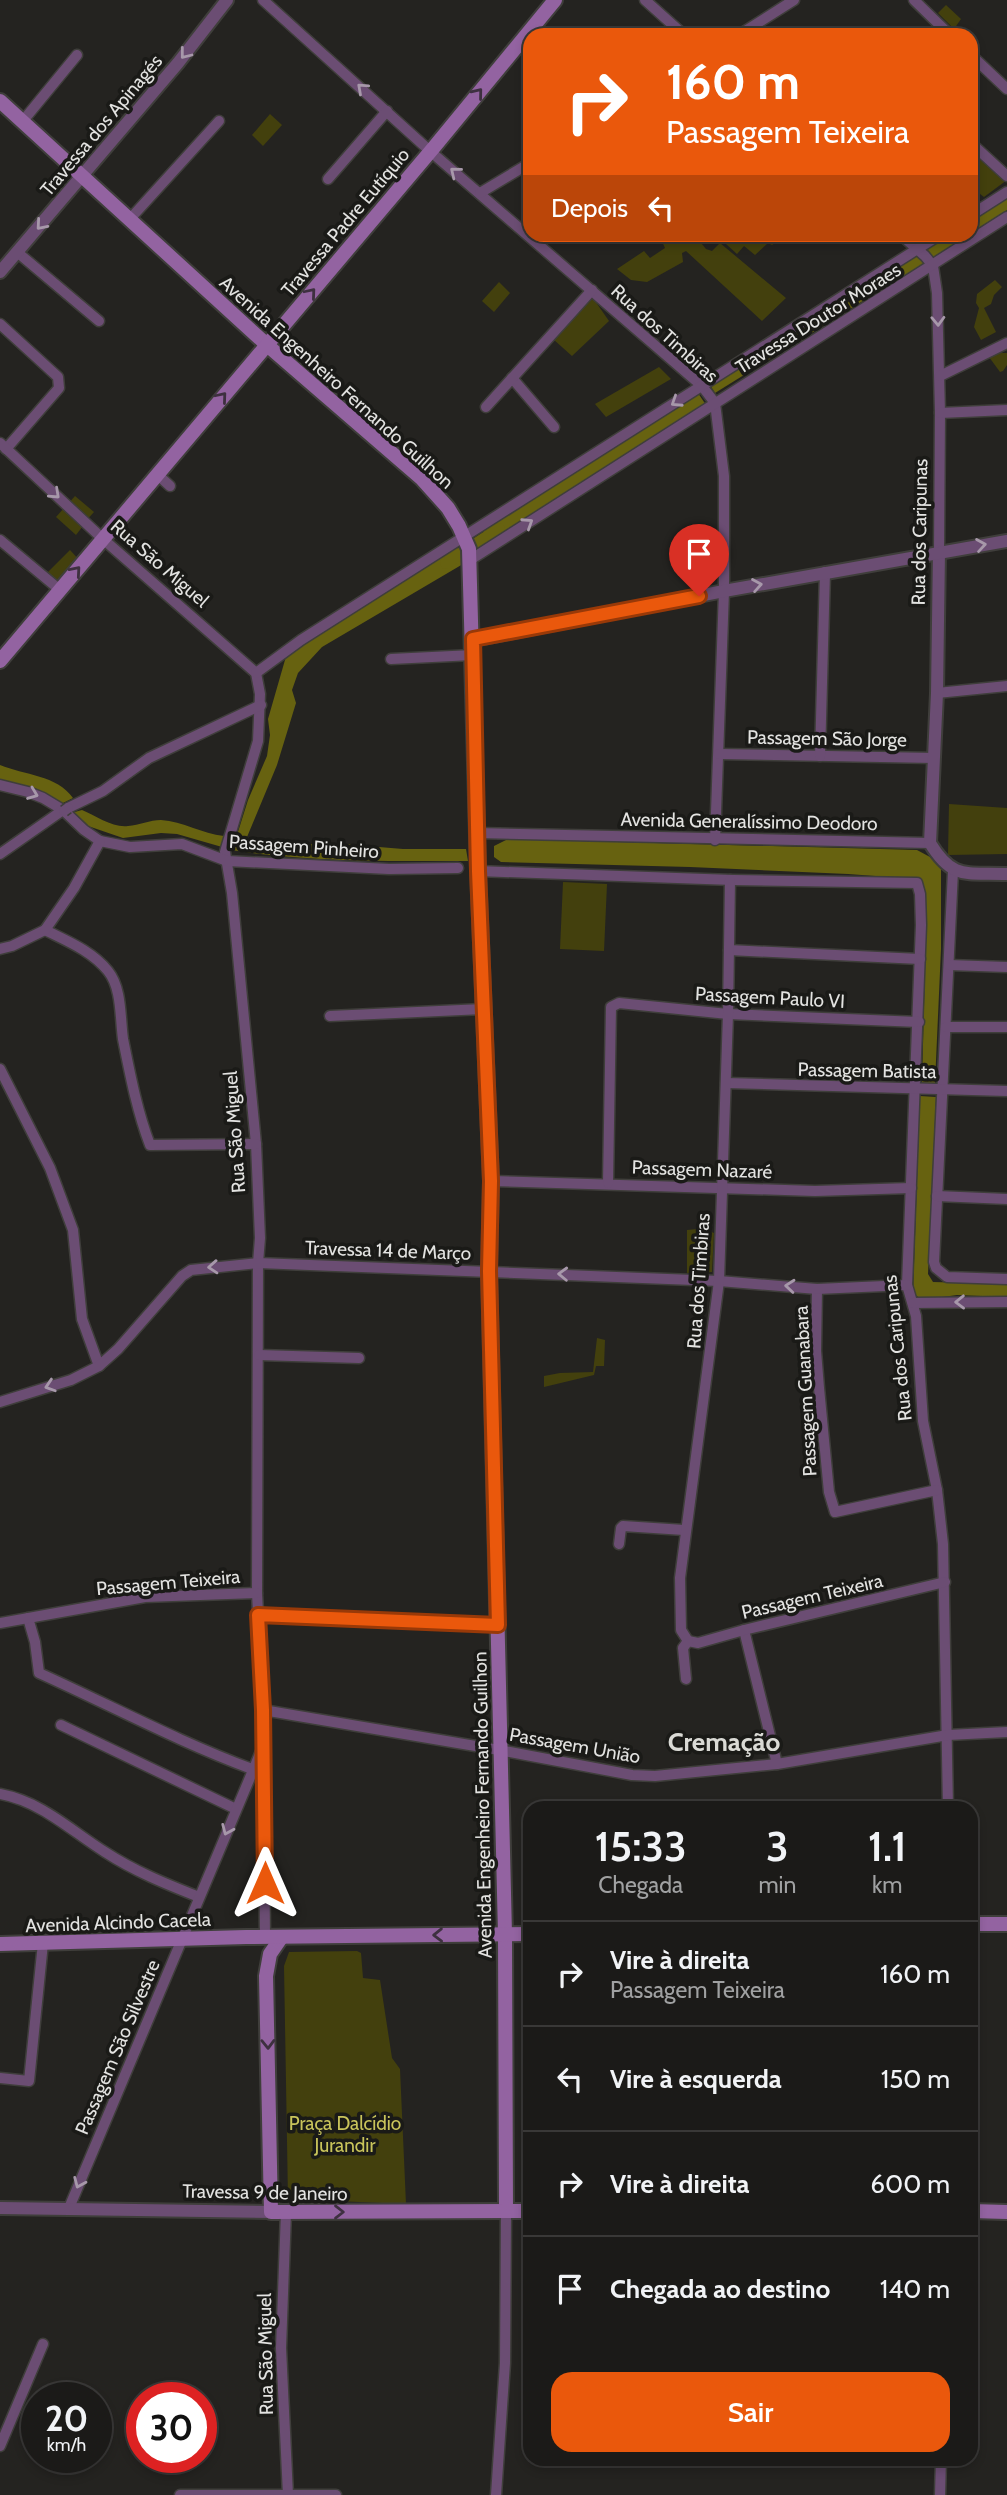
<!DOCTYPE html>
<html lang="pt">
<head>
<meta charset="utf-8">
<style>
  :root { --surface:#1b1a18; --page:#242321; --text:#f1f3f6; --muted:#a0a1a2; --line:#393837; --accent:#ea580c }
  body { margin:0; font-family:Cabin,sans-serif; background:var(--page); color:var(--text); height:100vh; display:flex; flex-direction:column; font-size:26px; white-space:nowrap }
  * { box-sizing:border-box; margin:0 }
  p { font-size:23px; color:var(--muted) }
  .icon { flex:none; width:38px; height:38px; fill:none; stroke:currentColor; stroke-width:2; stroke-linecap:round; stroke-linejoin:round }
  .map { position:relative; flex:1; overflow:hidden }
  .panel { position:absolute; left:523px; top:1801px; width:455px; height:665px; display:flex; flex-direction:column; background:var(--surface); border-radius:21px; box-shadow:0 4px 10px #0003,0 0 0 2px var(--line) }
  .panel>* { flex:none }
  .hud { position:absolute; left:523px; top:28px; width:455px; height:214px; border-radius:21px; box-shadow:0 4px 10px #0003,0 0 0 2px var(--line); background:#ea580c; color:#fff; overflow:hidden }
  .speed { position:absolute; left:21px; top:2382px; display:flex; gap:14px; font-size:35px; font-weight:700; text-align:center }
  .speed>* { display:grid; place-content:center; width:91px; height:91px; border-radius:50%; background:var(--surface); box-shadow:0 4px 10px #0003,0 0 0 2px var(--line); line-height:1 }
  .speed small { font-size:18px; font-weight:400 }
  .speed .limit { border:10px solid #d22; background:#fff; color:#111 }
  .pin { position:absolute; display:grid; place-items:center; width:60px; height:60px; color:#fff; margin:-72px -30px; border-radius:50% 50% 50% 0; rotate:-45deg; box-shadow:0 0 7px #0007 }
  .pin .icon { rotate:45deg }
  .me { position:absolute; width:77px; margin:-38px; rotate:0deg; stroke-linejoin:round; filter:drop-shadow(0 0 5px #0008) }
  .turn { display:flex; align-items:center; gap:24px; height:147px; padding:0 28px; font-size:32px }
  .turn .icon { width:91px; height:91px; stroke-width:2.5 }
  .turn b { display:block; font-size:49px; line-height:60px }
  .then { display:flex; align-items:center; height:66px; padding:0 28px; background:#0003; gap:14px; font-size:26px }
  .eta { display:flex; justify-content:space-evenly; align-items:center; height:119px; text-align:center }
  .eta b { font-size:42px; font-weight:600; line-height:49px }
  .cta { display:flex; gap:14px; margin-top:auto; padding:14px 28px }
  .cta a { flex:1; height:80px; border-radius:21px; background:var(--accent); color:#fff; font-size:28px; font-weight:600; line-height:80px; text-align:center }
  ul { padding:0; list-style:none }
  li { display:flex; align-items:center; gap:21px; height:105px; padding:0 28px; border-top:2px solid var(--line) }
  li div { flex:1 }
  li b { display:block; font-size:26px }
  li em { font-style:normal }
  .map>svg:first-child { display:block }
</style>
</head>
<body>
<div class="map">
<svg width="1007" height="2495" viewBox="0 0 1007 2495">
  <rect width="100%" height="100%" fill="#242320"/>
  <g fill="#43400d">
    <path d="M946 5 961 19 954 29 938 13Z"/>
    <path d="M270 114 282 125 263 146 252 135Z"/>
    <path d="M972 150 1007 180 984 197 971 187Z"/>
    <path d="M659 235C679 234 694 231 706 249L712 251 720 243 786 298 762 321 686 251 682 253 683 262 647 282 631 280 617 269 644 251 650 258 665 248Z"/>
    <path d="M733 235H775L778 241 772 245 768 243 755 255 744 246 737 254 726 244Z"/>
    <path d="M995 280 1002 287 994 295 991 304 984 308 996 332 981 340 974 327 979 308 976 303 977 294Z"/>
    <path d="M499 282 510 293 494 312 482 301Z"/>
    <path d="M593 298 609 321 572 356 553 339Z"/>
    <path d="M995 353H1007V365L1003 371 1000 372 989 357Z"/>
    <path d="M659 367 671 379 606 417 595 404Z"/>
    <path d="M75 496 94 512 86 521 67 505Z"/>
    <path d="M64 508 83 526 76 535 56 517Z"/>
    <path d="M70 550 81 562 58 586 46 574Z"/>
    <path d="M949 804 1007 808V854L948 855Z"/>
    <path d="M563 882 607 884 604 951 560 949Z"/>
    <path d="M708 1228 709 1231 714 1233 712 1272 687 1273V1230Z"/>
    <path d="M597 1338 605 1340 604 1366H596L594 1375 544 1387V1376L560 1373 593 1372Z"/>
    <path d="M357 1951 361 1953 363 1978 380 1980 392 2058 400 2069 406 2204 288 2199 284 1966 289 1952Z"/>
  </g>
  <g fill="#676210">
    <path d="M1007 196V210L971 233V218Z"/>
    <path d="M944 235H969L942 252 933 241Z"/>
    <path d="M912 256 919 266 715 393 710 385Z"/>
    <path d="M698 393 706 405 487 542 483 530Z"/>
    <path d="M457 546 463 564 322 647 298 673 292 690 296 703 277 765 247 837 260 842 283 841 307 845 319 842 403 849H466L468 861C388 861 309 862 231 850V836L237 835 248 800 267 756 270 735 268 719 287 653Z"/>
    <path d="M0 765C24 775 57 775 73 798L61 804 37 789 0 781Z"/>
    <path d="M82 810C96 816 113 828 128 826 139 825 150 820 161 820 183 821 202 834 224 836L222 847 177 834 161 833 123 838 88 826 71 813Z"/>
    <path d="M508 839 917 850 930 857 941 869V949L935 1083H922L925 968 923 885 916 879 848 874 690 867 501 862 494 857V846Z"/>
    <path d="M920 1096 936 1097 928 1274 933 1282 1007 1284V1297L957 1295 922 1300 913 1293Z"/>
  </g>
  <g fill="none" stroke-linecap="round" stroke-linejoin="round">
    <g stroke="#676210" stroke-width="12">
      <path d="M903 270 958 234"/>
      <path d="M446 563 499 529"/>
    </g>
    <defs>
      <g id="minor">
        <path d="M263 0 430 151 702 386 715 403 724 476V591L715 840"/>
        <path d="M645 0 684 35"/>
        <path d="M914 0 950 35"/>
        <path d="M739 35 794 0"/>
        <path d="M971 55 1007 89"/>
        <path d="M22 122 77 55"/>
        <path d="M971 143 1007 176"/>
        <path d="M328 179 387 111"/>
        <path d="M480 193 530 163"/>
        <path d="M971 215 1007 192"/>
        <path d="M129 220 219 121"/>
        <path d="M900 234 925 256 933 266 937 293 940 413 939 551"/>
        <path d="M17 252 99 321"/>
        <path d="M0 324 58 377 59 388 6 449"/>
        <path d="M940 376 1007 343"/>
        <path d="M512 378 554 427"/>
        <path d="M486 407 592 290"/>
        <path d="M940 413 1007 410"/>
        <path d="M0 443 103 539 256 673 260 694 258 741 225 852 232 893 256 1144 260 1238 258 1263 257 1593 263 1710 265 1938"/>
        <path d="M157 474 170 486"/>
        <path d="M0 540 60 590"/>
        <path d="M470 560 1007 217"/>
        <path d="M391 659 473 655"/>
        <path d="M256 673 301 640 941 234"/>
        <path d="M937 693 1007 686"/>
        <path d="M719 754 934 758"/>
        <path d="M820 756 825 572"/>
        <path d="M0 785 28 792 43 798 63 810 84 830 100 841 130 847 182 844 227 861 389 869 458 868"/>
        <path d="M68 808 103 791 149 758 261 705"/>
        <path d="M477 833 930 843"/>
        <path d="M0 854 63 810"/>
        <path d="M478 871 733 880 917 883 920 894 921 925 907 1285 916 1316 923 1421 937 1490 943 1544 948 1808"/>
        <path d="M953 871 934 1262 936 1268 947 1277 1007 1279"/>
        <path d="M45 930C67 941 92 951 108 971 122 988 120 1018 123 1039 130 1074 137 1111 150 1145L256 1144"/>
        <path d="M0 949 12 946 45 930 74 888 100 841"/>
        <path d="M729 950 920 959"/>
        <path d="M949 965 1007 967"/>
        <path d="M330 1016 483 1009"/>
        <path d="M946 1027H1007"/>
        <path d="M0 1069 50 1168 73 1230 82 1319 99 1366"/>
        <path d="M726 1083 1007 1091"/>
        <path d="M491 1181 815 1191 911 1188"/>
        <path d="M608 1183 611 1007 619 1003 728 1014 919 1022"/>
        <path d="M937 1196 1007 1199"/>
        <path d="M817 1289 816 1351 819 1388 829 1492 835 1512 937 1490"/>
        <path d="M913 1303 1007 1302"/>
        <path d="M259 1355 359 1358"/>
        <path d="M0 1402 71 1380 99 1366 118 1349 182 1276 191 1270 258 1263 719 1281 817 1289 907 1285"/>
        <path d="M619 1544 621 1528 623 1526 684 1530"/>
        <path d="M258 1614 498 1625"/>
        <path d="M28 1618 35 1642 39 1673C110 1705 179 1742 252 1769"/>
        <path d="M0 1623 145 1597 257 1593"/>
        <path d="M744 1630 777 1764"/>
        <path d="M688 1641 698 1643 744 1630 945 1582"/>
        <path d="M686 1679 683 1648 688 1641 681 1630 680 1578 719 1281 728 1014 730 880"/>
        <path d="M263 1710 499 1750 632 1775 655 1776 777 1764 948 1735 1007 1732"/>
        <path d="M61 1725 236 1809"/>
        <path d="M0 1794C42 1802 70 1830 105 1852 134 1871 166 1884 199 1897"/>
        <path d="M0 2078 29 2081 43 1943"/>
        <path d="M69 2208 262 1749"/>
        <path d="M286 2212 281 2348 288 2495"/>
        <path d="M0 2446 43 2344"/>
        <path d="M180 2495H336"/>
        <path d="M496 2495 505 2363 506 2211"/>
        <path d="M940 2495 941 2459"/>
      </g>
      <g id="tertiary">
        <path d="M0 272 178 63 227 0"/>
        <path d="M939 551 937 693 930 843C953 881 967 872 1007 874"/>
        <path d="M473 640 724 591 1007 541"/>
        <path d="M0 2208 271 2212"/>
      </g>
      <g id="secondary">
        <path d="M0 101 267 345 422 479 448 508 459 526 469 549 478 871 491 1181 489 1271 505 1934 506 2211"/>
        <path d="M0 661 435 146 555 0"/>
        <path d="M971 1924H1007"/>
        <path d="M281 1938 270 1954 266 1976 271 2212 530 2211"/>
        <path d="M0 1944 246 1937 530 1934"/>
        <path d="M971 2211 1007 2212"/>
      </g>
    </defs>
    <use href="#minor" stroke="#3f3e3b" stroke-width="13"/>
    <use href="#tertiary" stroke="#3f3e3b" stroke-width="16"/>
    <use href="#secondary" stroke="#3f3e3b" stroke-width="18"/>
    <use href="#minor" stroke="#6b4d73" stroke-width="10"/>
    <use href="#tertiary" stroke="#6b4d73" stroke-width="12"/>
    <use href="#secondary" stroke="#9363a1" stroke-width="14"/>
    <defs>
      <path id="minor-bridge" d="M64 811 68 808"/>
    </defs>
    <use href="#minor-bridge" stroke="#3f3e3b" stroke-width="13" stroke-linecap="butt"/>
    <use href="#minor-bridge" stroke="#6b4d73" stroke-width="10"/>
  </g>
  <defs><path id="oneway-chevron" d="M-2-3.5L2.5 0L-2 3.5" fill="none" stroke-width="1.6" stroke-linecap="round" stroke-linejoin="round" transform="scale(1.75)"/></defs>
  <g stroke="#a798aa">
    <use href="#oneway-chevron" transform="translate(185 54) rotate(128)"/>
    <use href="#oneway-chevron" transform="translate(362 88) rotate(-138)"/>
    <use href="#oneway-chevron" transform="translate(455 172) rotate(-141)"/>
    <use href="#oneway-chevron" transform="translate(41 225) rotate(131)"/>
    <use href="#oneway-chevron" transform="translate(938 321) rotate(88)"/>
    <use href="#oneway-chevron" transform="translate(676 402) rotate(147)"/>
    <use href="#oneway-chevron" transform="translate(55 494) rotate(43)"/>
    <use href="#oneway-chevron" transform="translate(528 523) rotate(-33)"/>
    <use href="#oneway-chevron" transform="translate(981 545) rotate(-9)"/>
    <use href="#oneway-chevron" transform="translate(757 585) rotate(-10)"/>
    <use href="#oneway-chevron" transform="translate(33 794) rotate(21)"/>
    <use href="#oneway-chevron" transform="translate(213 1267) rotate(176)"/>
    <use href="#oneway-chevron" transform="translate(563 1274) rotate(-178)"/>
    <use href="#oneway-chevron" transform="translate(790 1286) rotate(-175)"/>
    <use href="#oneway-chevron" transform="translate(960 1302) rotate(179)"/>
    <use href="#oneway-chevron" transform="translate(50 1386) rotate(162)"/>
    <use href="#oneway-chevron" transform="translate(227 1830) rotate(113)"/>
    <use href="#oneway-chevron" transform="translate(79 2183) rotate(113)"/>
  </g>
  <g stroke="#3e3040">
    <use href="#oneway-chevron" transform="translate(478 93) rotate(-51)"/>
    <use href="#oneway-chevron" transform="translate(311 293) rotate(-50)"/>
    <use href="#oneway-chevron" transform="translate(222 397) rotate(-50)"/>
    <use href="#oneway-chevron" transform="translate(76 571) rotate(-49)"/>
    <use href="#oneway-chevron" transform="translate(438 1935) rotate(179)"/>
    <use href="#oneway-chevron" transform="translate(268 2044) rotate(89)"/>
    <use href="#oneway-chevron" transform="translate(339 2212)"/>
  </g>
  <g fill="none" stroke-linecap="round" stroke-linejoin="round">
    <defs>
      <path id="route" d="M265 1883 263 1710 258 1615 498 1625 489 1271 491 1181 478 871 473 639 699 596"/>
    </defs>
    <use href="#route" stroke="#983908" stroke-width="18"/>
    <use href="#route" stroke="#ea580c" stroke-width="12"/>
  </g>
  <g text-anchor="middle" stroke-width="7" stroke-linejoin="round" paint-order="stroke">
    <g font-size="19" fill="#e3e3e1" stroke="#1a1a17">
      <text transform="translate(101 125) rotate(-50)" y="7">Travessa dos Apinagés</text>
      <text transform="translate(345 222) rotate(-50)" y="7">Travessa Padre Eutíquio</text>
      <text transform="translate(818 318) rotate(-32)" y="7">Travessa Doutor Moraes</text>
      <text transform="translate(665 333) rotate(42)" y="7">Rua dos Timbiras</text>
      <text transform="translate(337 382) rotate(42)" y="7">Avenida Engenheiro Fernando Guilhon</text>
      <text transform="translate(919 532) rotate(-89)" y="7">Rua dos Caripunas</text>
      <text transform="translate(160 563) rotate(41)" y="7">Rua São Miguel</text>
      <text transform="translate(827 738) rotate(1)" y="7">Passagem São Jorge</text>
      <text transform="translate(749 821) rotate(1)" y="7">Avenida Generalíssimo Deodoro</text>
      <text transform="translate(304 846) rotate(4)" y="7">Passagem Pinheiro</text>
      <text transform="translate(770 997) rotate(3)" y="7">Passagem Paulo VI</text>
      <text transform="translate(867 1070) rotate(1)" y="7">Passagem Batista</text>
      <text transform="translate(234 1132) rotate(-94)" y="7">Rua São Miguel</text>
      <text transform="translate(702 1169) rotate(2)" y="7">Passagem Nazaré</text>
      <text transform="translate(388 1250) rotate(2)" y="7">Travessa 14 de Março</text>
      <text transform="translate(698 1281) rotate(-86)" y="7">Rua dos Timbiras</text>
      <text transform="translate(897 1348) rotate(-96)" y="7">Rua dos Caripunas</text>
      <text transform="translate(805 1391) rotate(-93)" y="7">Passagem Guanabara</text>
      <text transform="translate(168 1582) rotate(-5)" y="7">Passagem Teixeira</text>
      <text transform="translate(812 1596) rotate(-13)" y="7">Passagem Teixeira</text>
      <text transform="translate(575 1745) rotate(10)" y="7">Passagem União</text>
      <text transform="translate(482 1805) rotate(-91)" y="7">Avenida Engenheiro Fernando Guilhon</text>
      <text transform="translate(118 1922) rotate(-2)" y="7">Avenida Alcindo Cacela</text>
      <text transform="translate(117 2047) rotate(-67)" y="7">Passagem São Silvestre</text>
      <text transform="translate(265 2192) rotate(1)" y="7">Travessa 9 de Janeiro</text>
      <text transform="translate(265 2354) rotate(-91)" y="7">Rua São Miguel</text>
    </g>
    <g font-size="19" fill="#c9c45b" stroke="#1a1a17">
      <text x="345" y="2130">Praça Dalcídio<tspan x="345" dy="22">Jurandir</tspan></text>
    </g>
    <g font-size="26" font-weight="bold" fill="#dadad5" stroke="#1a1a17">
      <text x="724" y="1751">Cremação</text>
    </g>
  </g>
</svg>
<div class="speed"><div>20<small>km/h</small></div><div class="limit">30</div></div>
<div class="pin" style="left:699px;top:596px;background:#d93025"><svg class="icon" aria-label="arrive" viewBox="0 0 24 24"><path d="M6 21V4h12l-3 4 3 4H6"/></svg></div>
<svg class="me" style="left:265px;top:1883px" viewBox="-20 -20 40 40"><path d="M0-17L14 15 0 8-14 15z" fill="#ea580c" stroke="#fff" stroke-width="4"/></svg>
<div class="hud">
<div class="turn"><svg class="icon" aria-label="right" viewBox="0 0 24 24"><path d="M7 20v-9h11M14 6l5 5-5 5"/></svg><div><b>160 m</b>Passagem Teixeira</div></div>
<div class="then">Depois<svg class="icon" aria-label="left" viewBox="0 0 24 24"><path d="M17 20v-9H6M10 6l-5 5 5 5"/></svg></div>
</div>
<section class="panel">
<div class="eta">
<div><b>15:33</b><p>Chegada</p></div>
<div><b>3</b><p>min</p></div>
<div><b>1.1</b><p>km</p></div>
</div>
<ul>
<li><svg class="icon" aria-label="right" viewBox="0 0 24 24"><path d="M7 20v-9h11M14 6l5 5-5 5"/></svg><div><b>Vire à direita</b><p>Passagem Teixeira</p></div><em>160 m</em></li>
<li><svg class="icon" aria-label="left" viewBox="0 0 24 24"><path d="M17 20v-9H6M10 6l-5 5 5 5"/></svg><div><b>Vire à esquerda</b></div><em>150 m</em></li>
<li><svg class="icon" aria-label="right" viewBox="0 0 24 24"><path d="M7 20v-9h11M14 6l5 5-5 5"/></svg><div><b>Vire à direita</b></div><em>600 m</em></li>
<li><svg class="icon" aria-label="arrive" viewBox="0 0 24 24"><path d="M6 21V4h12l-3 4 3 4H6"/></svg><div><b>Chegada ao destino</b></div><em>140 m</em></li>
</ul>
<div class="cta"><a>Sair</a></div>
</section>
</div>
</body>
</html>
